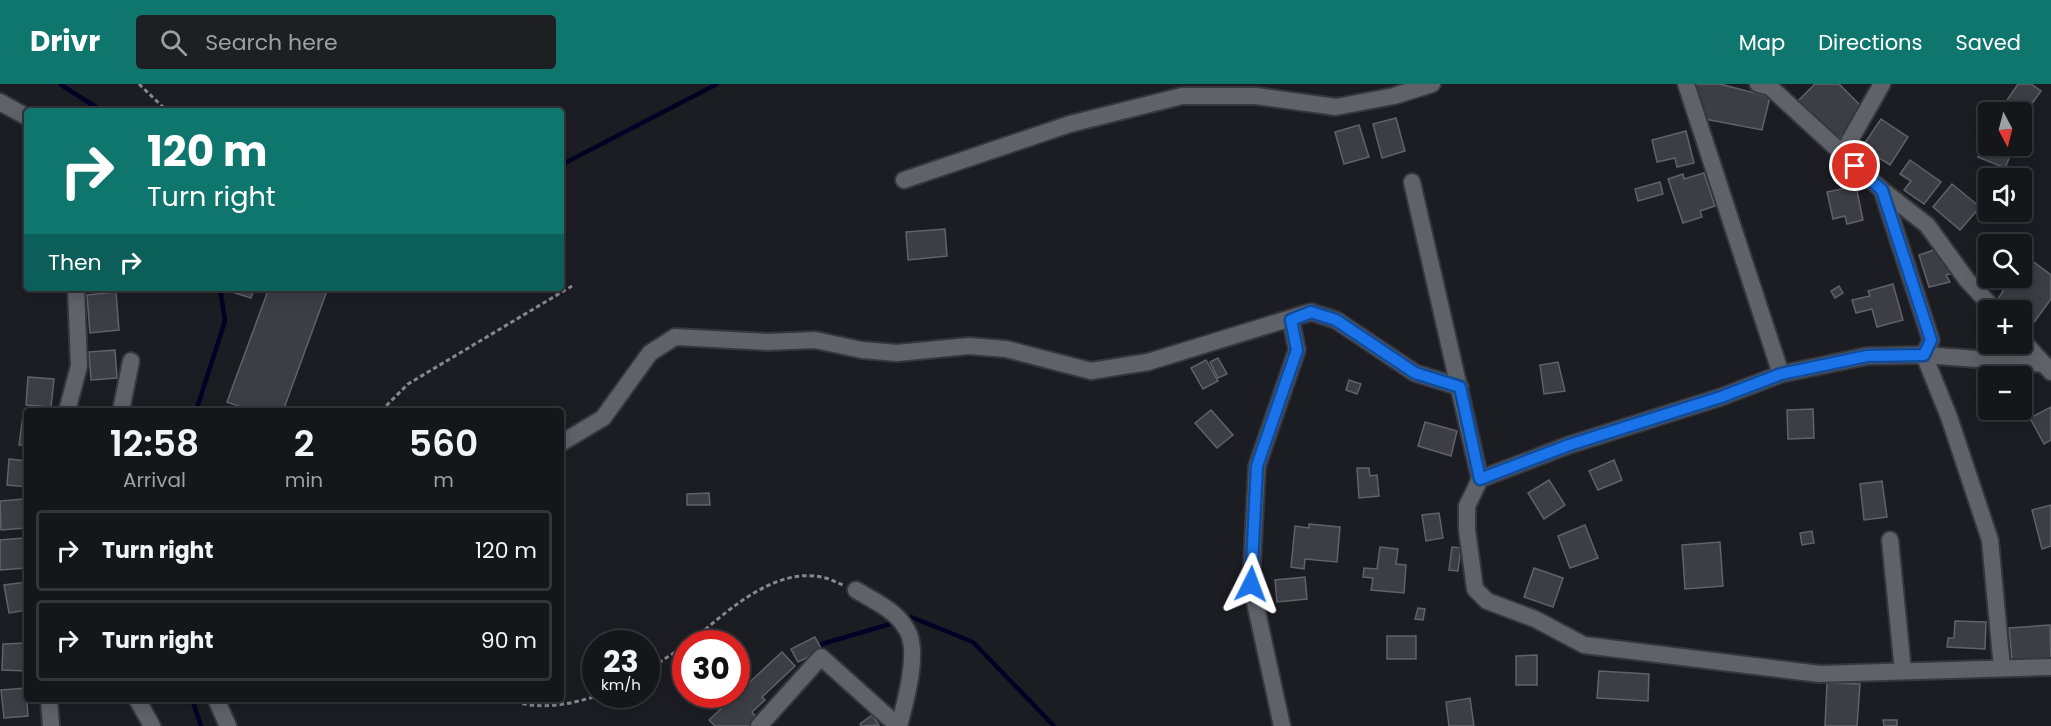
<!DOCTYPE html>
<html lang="en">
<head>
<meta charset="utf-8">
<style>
  :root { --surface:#15161a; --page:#1e1f23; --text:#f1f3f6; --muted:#9d9fa2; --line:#343539; --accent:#0f766e }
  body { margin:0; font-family:Poppins,sans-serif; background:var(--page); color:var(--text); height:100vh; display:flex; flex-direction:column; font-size:22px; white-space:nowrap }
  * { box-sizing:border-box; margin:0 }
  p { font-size:20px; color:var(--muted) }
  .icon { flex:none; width:33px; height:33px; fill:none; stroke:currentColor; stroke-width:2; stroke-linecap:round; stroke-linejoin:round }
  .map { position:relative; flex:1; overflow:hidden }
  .sheet { position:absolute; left:24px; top:324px; width:540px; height:294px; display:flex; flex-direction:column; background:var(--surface); border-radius:6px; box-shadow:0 3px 15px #0003,0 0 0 2px var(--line) }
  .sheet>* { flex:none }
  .hud { position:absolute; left:24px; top:24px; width:540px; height:183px; border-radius:6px; box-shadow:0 3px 15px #0003,0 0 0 2px var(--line); background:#0f766e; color:#fff; overflow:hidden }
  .needle { width:39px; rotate:173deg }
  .fabs { position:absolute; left:1978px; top:18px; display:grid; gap:12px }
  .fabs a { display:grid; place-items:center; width:54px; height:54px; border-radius:6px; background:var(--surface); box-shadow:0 3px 15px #0003,0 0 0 2px var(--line); font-size:30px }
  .speed { position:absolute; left:582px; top:546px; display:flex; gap:12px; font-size:30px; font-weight:700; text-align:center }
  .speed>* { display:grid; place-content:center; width:78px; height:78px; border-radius:50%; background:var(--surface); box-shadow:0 3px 15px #0003,0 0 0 2px var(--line); line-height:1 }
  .speed small { font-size:15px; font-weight:400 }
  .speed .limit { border:9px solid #d22; background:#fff; color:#111 }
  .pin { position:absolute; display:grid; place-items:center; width:51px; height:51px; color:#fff; margin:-26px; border:3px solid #fff; border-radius:50%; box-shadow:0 2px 6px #0007 }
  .me { position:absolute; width:66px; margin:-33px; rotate:3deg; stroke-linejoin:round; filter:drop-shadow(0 0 4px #0008) }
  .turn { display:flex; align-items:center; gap:21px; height:126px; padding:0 24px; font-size:27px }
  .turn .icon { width:78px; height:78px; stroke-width:2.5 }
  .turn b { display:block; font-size:42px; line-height:51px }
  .then { display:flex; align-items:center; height:57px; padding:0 24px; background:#0003; gap:12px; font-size:22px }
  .eta { display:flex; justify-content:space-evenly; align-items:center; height:102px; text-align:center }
  .eta b { font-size:36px; font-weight:600; line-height:42px }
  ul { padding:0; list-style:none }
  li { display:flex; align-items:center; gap:18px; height:81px; margin:0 12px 9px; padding:0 12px; border:3px solid var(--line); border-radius:6px }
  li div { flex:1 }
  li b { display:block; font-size:22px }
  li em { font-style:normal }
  header { display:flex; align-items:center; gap:36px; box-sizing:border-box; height:84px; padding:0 30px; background:var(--accent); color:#fff }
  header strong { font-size:28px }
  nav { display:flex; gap:33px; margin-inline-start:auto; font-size:21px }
  .search { width:420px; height:54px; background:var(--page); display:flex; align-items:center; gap:15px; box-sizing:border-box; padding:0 21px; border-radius:6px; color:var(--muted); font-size:22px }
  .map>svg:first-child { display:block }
</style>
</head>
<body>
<header>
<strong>Drivr</strong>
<div class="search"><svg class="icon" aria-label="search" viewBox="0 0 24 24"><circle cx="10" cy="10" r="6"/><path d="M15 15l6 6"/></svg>Search here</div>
<nav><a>Map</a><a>Directions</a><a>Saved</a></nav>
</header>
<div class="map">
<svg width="2051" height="642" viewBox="0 0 2051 642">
  <rect width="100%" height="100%" fill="#1c1d23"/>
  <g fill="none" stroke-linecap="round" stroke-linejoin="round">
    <g stroke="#040025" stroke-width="4.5">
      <path d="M60 0 102 27"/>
      <path d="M561 81 717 0"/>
      <path d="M196 327 225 237 220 204"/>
      <path d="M905 535 911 533 973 558 1054 642"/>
      <path d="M817 568 822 560 897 538"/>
      <path d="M192 615 201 642"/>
    </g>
  </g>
  <g fill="#3d3e45" stroke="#606169" stroke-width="1.5">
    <path d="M1694 0H1720L1770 13 1762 46 1705 35Z"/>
    <path d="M1815 0H1839L1866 27 1836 57 1797 18Z"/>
    <path d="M2018 0H2031L2041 7 2025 29 2032 34 2026 43 2022 40V28H2006L2001 25Z"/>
    <path d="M1396 34 1405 67 1382 74 1373 40Z"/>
    <path d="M1881 35 1908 53 1890 81 1862 63Z"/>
    <path d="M1359 41 1369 73 1344 80 1335 48Z"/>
    <path d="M1989 45V62H2014L2005 84 1978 73Z"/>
    <path d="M1686 47 1694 79 1677 83 1675 74 1657 78 1652 56Z"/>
    <path d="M1910 76 1941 98 1924 120 1904 106 1911 97 1900 90Z"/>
    <path d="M1704 89 1715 122 1700 127 1702 133 1683 139 1668 95 1683 90 1684 95Z"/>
    <path d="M1660 98 1663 110 1638 117 1635 105Z"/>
    <path d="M1952 100 1980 123 1960 146 1933 123Z"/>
    <path d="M1856 102 1863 136 1847 140 1845 132 1833 135 1827 108Z"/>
    <path d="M945 145 947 172 908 176 906 148Z"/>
    <path d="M1937 165 1955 189 1946 191 1950 198 1929 203 1919 171Z"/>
    <path d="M2031 176 2051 191V215L2029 245 2022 241V226H2008L1998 215 2011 194H2022V184Z"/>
    <path d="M1893 200 1903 236 1877 243 1872 225 1856 229 1852 216 1870 212 1868 207Z"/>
    <path d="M1839 202 1843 209 1835 214 1831 207Z"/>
    <path d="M233 204H254L251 214 232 208Z"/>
    <path d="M269 204H328L283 327H252L227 318Z"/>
    <path d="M116 208 119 246 90 249 87 211Z"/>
    <path d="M115 266 117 294 91 296 89 268Z"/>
    <path d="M1218 274 1227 290 1218 294 1210 278Z"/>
    <path d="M1206 276 1218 297 1203 305 1191 284Z"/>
    <path d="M1558 278 1565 307 1544 310 1540 281Z"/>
    <path d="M28 293 54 295 51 323 26 321Z"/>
    <path d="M1349 296 1361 300 1357 310 1346 306Z"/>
    <path d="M2051 323V356L2044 360 2030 334Z"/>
    <path d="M1813 325 1814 354 1788 355 1787 326Z"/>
    <path d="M1211 326 1233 351 1217 364 1195 339Z"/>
    <path d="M23 331H27V362L19 361Z"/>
    <path d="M1425 338 1457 347 1451 372 1418 362Z"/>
    <path d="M9 375 27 377V403L7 401Z"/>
    <path d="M1614 376 1622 396 1598 406 1589 387Z"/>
    <path d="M1357 384H1369L1370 392 1377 391 1379 412 1359 414Z"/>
    <path d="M1549 396 1565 421 1544 435 1528 409Z"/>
    <path d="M1882 397 1887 433 1864 436 1860 400Z"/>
    <path d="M709 409 710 421H687V410Z"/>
    <path d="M24 415 26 444 1 446 0 417Z"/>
    <path d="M2051 421V462L2042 465 2032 426Z"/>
    <path d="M1439 429 1443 454 1426 457 1422 431Z"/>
    <path d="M1309 440 1340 443 1337 478 1305 475 1304 485 1291 483 1295 442 1309 444Z"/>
    <path d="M1585 441 1598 474 1570 484 1558 452Z"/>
    <path d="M1812 447 1814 459 1802 461 1800 449Z"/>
    <path d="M23 454 26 484 0 486V456Z"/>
    <path d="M1720 458 1723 502 1685 505 1682 461Z"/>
    <path d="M1380 463 1398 465 1396 480 1406 481 1404 509 1371 506 1373 494 1363 493 1364 484 1377 485Z"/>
    <path d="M1452 463 1461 464 1458 487 1449 486Z"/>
    <path d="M1534 484 1563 494 1553 523 1524 513Z"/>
    <path d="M1305 493 1307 515 1277 518 1275 496Z"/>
    <path d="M27 498V526L9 529 4 501Z"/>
    <path d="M1418 524 1425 525 1423 536 1415 535Z"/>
    <path d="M1955 537 1986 538 1985 565 1947 563 1948 554H1954Z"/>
    <path d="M2050 541 2051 577 2041 578V574L2012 576 2009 544Z"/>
    <rect x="1387" y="552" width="29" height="23"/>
    <path d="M815 553 822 566 798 578 791 565Z"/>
    <path d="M27 559V587L2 586 3 560Z"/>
    <path d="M782 568 795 582 762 613 765 616 752 628 758 635 750 642H715L709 636Z"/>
    <path d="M1537 571V601H1516V572Z"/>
    <path d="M1599 587 1649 590 1648 617 1597 614Z"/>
    <path d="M1827 599 1860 600 1857 642H1825Z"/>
    <path d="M26 604 28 632 4 634 1 606Z"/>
    <path d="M1470 614 1474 642H1449L1446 618Z"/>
    <path d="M872 631 879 641 861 642 860 640Z"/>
    <path d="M1883 636H1897V642H1884Z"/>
  </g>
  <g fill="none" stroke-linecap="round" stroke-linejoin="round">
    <defs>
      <g id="minor">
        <path d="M1686 0 1781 290"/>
        <path d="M1758 0 1770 3 1882 106 1927 141 1967 196 1995 226"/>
        <path d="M0 18 27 33"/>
        <path d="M1842 70 1882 0"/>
        <path d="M904 96 1070 40 1182 12H1256L1336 23 1394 12 1432 0"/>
        <path d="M1412 98 1480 395"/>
        <path d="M1882 106 1931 256 1924 271 1949 333 1990 456 2002 584"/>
        <path d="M2022 256 2051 288"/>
        <path d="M2044 280 1924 271 1867 272 1781 290 1721 313 1569 361 1480 395 1467 422V446L1475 505 1487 517 1535 535 1584 561 1820 590 2051 583"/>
        <path d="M67 327 79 282 76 204"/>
        <path d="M121 327 131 277"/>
        <path d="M561 359 603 334 650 269 675 253 767 258 815 256 862 266 897 269 969 262 1006 265 1091 287 1148 278 1311 228 1336 236 1415 289 1460 303"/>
        <path d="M1890 456 1903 587"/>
        <path d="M856 506C874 517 896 526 907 546 920 567 905 619 899 642"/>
        <path d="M49 615 51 642"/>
        <path d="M137 615 152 642"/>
        <path d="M216 615 228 642"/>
        <path d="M759 642 821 573 898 642"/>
        <path d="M1282 642 1251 500 1257 382 1297 266 1291 236"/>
      </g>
    </defs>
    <use href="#minor" stroke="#36373c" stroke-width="20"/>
    <g stroke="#87888d" stroke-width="3" stroke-dasharray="4.5 3" stroke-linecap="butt">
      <path d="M139 0 167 27"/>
      <path d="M381 327 408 300 572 202"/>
      <path d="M688 560C723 531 772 483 821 493 828 494 836 498 843 501"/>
      <path d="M646 587 686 561"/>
      <path d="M508 615C538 628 573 620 603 610"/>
    </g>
    <use href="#minor" stroke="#606269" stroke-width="16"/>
  </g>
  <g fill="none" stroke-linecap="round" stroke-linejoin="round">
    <defs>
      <path id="route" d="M1251 500 1257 382 1297 266 1291 236 1311 228 1336 236 1415 289 1460 303 1480 395 1569 361 1721 313 1781 290 1867 272 1924 271 1931 256 1882 106 1855 82"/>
    </defs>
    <use href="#route" stroke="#114b97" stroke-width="15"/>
    <use href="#route" stroke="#1a73e8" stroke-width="10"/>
  </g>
</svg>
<div class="fabs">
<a><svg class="needle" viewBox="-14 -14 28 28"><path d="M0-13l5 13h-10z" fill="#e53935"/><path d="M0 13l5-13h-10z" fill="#9d9fa2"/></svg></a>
<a><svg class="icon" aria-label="sound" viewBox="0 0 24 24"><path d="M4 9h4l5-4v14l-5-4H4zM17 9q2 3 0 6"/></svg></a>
<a><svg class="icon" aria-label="search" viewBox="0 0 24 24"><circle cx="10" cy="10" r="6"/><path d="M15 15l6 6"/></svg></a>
<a>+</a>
<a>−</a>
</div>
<div class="speed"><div>23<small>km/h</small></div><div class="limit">30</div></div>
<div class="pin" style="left:1855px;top:82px;background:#d93025"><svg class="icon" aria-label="arrive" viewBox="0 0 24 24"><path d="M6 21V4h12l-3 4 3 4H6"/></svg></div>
<svg class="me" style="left:1251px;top:500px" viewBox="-20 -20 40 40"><path d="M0-17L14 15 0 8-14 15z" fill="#1a73e8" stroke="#fff" stroke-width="4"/></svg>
<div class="hud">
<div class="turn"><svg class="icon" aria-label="right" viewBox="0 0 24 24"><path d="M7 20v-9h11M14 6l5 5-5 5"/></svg><div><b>120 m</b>Turn right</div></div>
<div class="then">Then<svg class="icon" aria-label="right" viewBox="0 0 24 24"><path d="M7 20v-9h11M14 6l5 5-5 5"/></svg></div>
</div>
<section class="sheet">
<div class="eta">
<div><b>12:58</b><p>Arrival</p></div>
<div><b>2</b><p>min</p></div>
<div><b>560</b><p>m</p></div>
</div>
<ul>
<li><svg class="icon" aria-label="right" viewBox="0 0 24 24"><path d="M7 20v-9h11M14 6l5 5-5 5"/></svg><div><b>Turn right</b></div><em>120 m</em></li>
<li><svg class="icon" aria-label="right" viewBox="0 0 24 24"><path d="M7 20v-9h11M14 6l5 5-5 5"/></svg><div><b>Turn right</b></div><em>90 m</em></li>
</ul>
</section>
</div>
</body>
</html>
